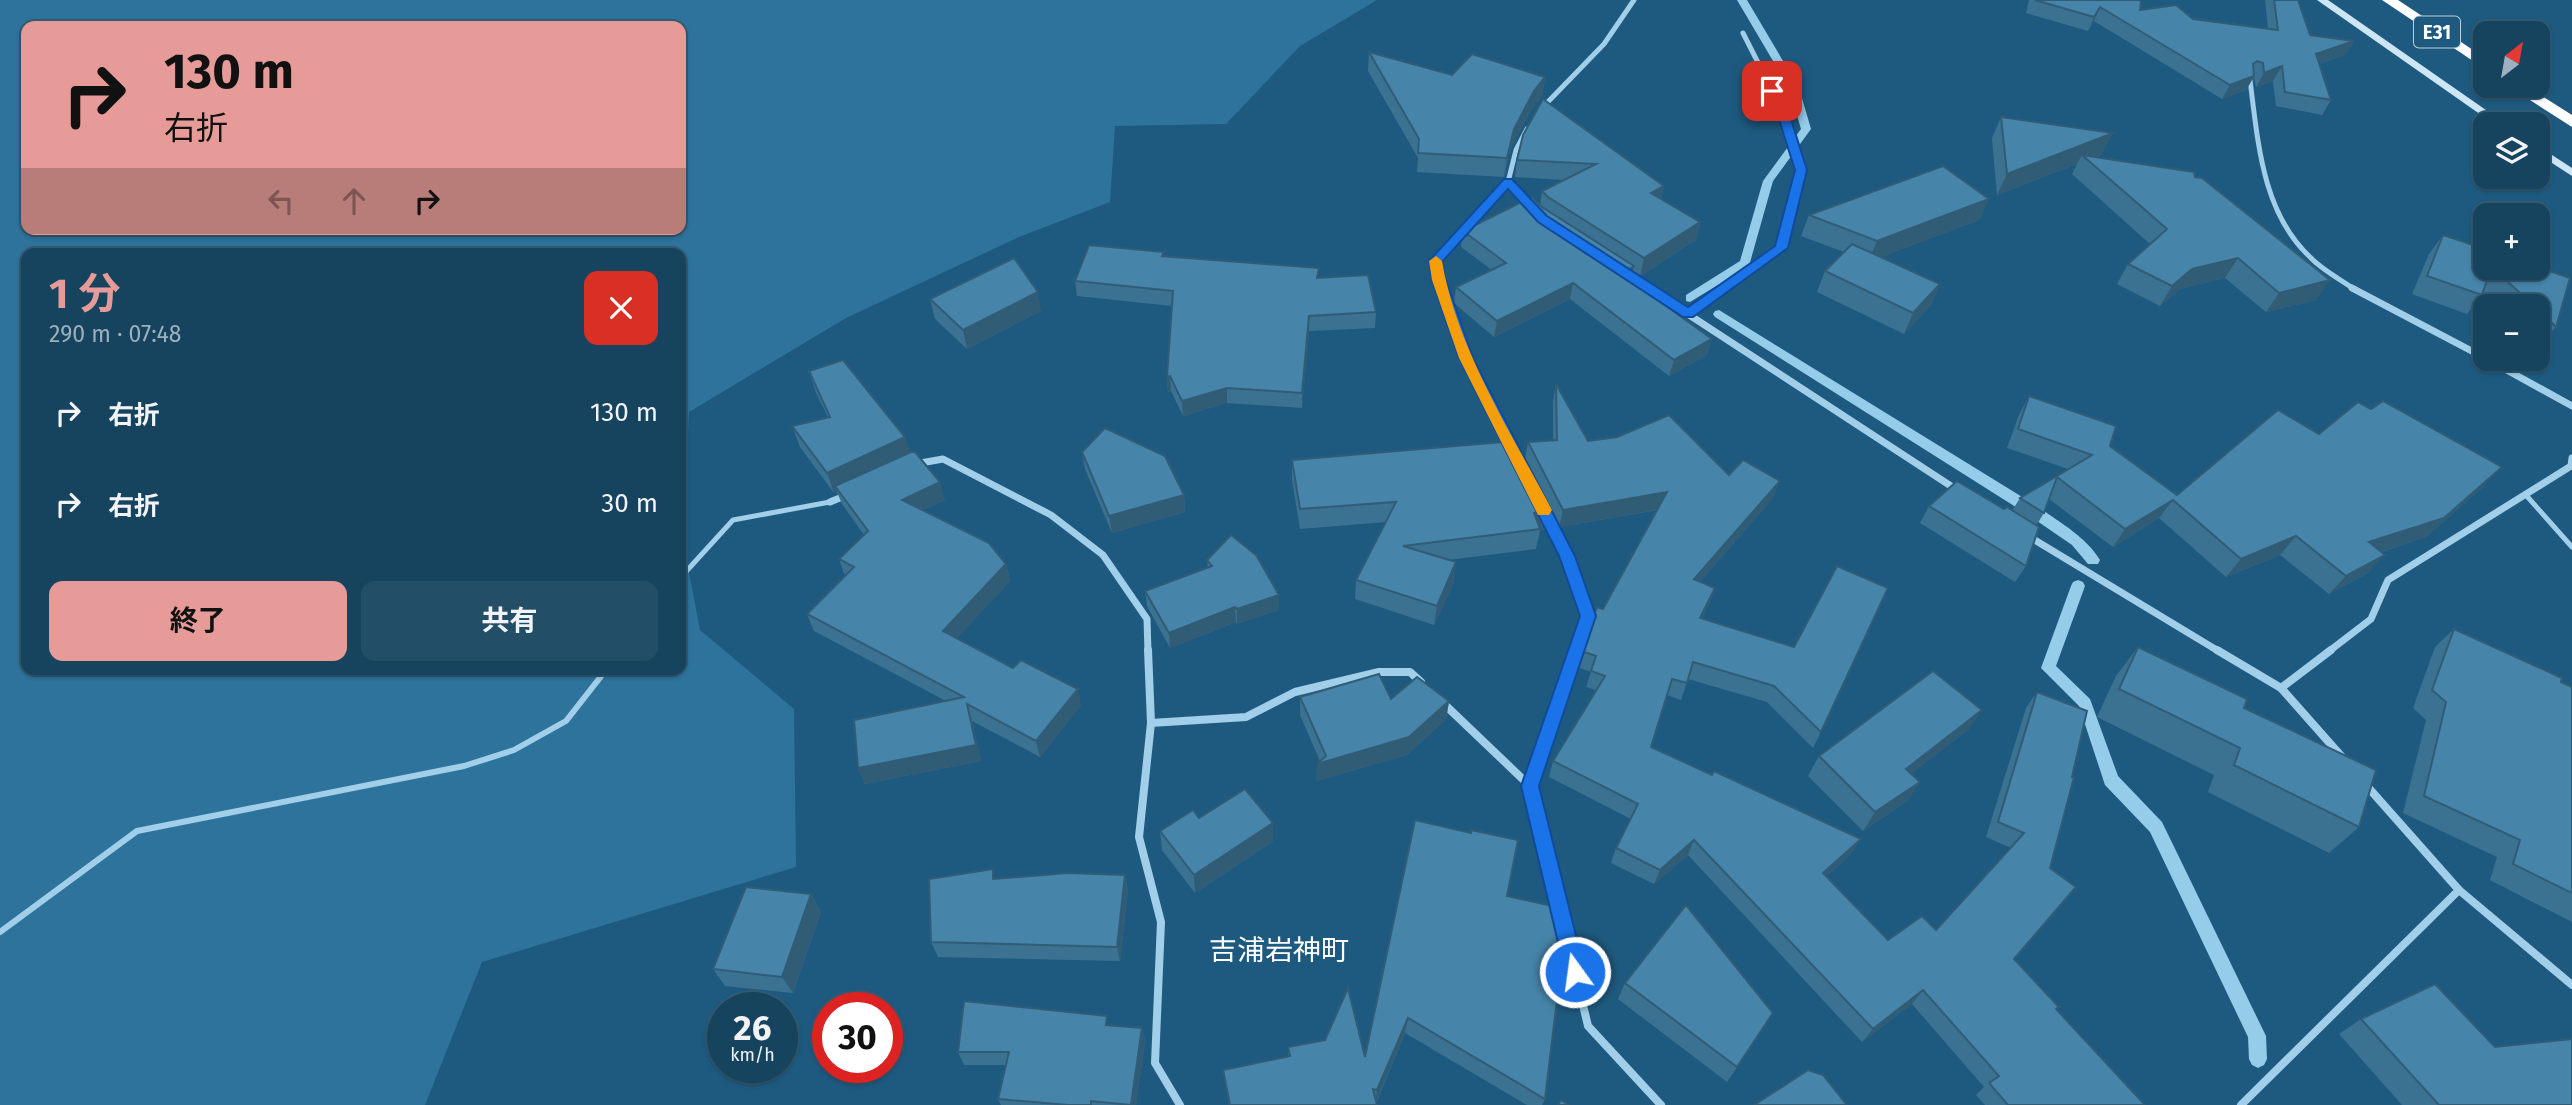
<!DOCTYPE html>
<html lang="ja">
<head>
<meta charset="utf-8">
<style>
  :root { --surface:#16445f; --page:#234e68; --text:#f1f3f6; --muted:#9eb0bd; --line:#355c74; --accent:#e69b98 }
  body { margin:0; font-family:"Fira Sans","Noto Sans JP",sans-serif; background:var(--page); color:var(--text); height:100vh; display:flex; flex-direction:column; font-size:26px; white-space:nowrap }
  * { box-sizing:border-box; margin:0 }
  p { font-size:23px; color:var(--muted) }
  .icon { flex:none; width:38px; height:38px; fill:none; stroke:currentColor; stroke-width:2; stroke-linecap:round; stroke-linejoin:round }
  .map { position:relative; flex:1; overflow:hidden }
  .details { position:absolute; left:21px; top:248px; width:665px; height:427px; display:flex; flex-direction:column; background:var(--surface); border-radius:14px; box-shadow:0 2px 5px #0004,0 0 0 2px var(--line) }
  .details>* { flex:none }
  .banner { position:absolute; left:21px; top:21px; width:665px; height:214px; border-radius:14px; box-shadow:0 2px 5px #0004,0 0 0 2px var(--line); background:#e69b98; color:#111; overflow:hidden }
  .needle { width:46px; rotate:31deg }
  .buttons { position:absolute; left:2473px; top:21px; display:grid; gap:14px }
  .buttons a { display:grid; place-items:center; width:77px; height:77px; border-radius:14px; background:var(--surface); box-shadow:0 2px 5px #0004,0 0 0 2px var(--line); font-size:35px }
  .speed { position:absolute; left:707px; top:992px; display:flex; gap:14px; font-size:35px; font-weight:700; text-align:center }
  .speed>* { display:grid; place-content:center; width:91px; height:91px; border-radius:50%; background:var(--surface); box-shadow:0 2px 5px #0004,0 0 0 2px var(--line); line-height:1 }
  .speed small { font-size:18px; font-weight:400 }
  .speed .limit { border:10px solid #d22; background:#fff; color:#111 }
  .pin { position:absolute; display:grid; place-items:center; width:60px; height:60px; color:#fff; margin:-30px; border-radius:14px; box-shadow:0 4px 10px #0006 }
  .me { position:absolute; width:77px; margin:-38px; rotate:346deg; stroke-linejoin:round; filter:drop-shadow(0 0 5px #0008) }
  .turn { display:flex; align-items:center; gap:24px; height:147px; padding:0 28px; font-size:32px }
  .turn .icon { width:91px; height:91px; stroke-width:2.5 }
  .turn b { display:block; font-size:49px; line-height:60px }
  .lanes { display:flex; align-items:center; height:66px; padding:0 28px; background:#0003; justify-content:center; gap:35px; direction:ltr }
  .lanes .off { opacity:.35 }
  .round { display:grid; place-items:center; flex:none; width:74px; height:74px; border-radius:14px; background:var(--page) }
  .summary { display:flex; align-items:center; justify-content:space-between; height:119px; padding:0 28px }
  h1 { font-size:42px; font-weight:700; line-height:52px; color:var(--accent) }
  .action { display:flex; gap:14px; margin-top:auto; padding:14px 28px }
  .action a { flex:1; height:80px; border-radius:14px; background:var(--accent); color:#111; font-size:28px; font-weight:700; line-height:80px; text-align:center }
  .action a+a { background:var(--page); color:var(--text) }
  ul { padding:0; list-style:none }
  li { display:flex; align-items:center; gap:21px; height:91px; padding:0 28px }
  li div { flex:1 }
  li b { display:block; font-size:26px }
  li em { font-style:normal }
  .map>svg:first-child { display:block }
</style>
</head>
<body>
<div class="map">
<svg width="2572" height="1105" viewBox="0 0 2572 1105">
  <rect width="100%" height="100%" fill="#1e5a7f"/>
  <path fill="#2d739c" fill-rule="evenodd" d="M0 0H1377L1300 46 1226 124 1115 126 1110 202 1019 237 846 318 689 412 683 541 700 630 794 709 796 867 482 962 425 1105H0ZM26 26H681V229H26ZM26 254H681V670H26Z"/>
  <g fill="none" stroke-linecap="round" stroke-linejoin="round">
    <g fill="#95ccea" fill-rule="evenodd">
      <path d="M1737 0H1747L1799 88 1811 129 1773 181 1749 266 1690 302 1686 301V295L1740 261 1763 181 1801 129 1789 88Z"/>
      <path d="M1719 310 2040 508C2062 524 2086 537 2100 560L2098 564H2088L2072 545 2030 516 1715 317 1713 314 1715 311Z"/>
      <path d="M2078 580 2083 582 2085 586 2056 666 2090 699 2118 776 2162 822 2266 1036 2267 1059 2264 1065 2258 1068 2252 1065 2249 1059 2248 1037 2150 832 2105 785 2079 706 2041 668 2071 586 2073 582Z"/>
    </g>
    <g stroke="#a1cee8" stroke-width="5">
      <path d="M2525 494 2572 547"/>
      <path d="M681 577 733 520 830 502"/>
    </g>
    <path stroke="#a1cee8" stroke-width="6" d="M0 932 137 831 464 766 514 750 566 721 606 670"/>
    <g stroke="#a1cee8" stroke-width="5">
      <path d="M2250 80C2258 142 2262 212 2310 257 2322 270 2340 279 2354 289"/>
      <path d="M1542 108 1604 44 1634 0"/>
      <path d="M1508 182 1531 207"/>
      <path d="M1624 272 1651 289"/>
      <path d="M1442 289 1435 261 1508 182 1516 150 1527 129"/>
      <path d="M1723 289 1781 248 1801 170 1782 110 1743 33"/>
    </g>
    <g stroke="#a1cee8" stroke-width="7">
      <path d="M1441 288 1467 358 1513 450"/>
      <path d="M1648 288 1957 490"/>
      <path d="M2352 288 2485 358"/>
      <path d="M1688 314 1725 288"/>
      <path d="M2487 359 2572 406"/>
      <path d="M915 464 943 459 1051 515 1103 555 1147 619 1148 652"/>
      <path d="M830 502 847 495"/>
      <path d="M1546 514 1567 556 1588 616 1576 652"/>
      <path d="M2028 536 2220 652"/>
      <path d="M2328 652 2371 619 2388 580 2571 466 2572 458"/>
    </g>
    <g stroke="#a1cee8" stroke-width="8">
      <path d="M1148 650 1151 723 1139 837 1161 922 1155 1063 1180 1105"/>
      <path d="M2217 650 2281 688 2342 757"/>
      <path d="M2281 688 2331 650"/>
      <path d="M1442 702 1530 786"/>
      <path d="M1151 723 1246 717 1295 692 1379 672H1410L1421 682"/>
      <path d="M2366 785 2459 890 2572 985"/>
      <path d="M1561 914 1530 786 1576 650"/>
      <path d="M1564 926 1588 1026 1661 1105"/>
      <path d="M2241 1105 2459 890"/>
    </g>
    <g fill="#cce6f6" fill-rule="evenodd">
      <path d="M2317 0H2328L2506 124H2494Z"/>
      <path d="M2538 146 2572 168V176L2538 154Z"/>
    </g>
    <g fill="#fff" fill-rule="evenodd">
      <path d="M2382 0H2398L2485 58V69Z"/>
      <path d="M2508 86H2526L2572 115V127Z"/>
    </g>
  </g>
  <g fill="#3c7291">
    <path d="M2029 0H2141L2140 10 2268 29 2265 0H2298L2310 35 2354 41 2345 55 2319 64 2331 100 2322 115 2276 106 2273 81 2256 87 2254 77 2246 90 2222 99 2094 21 2088 31 2026 13Z"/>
    <path d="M1369 52 1452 75 1545 77 1542 96 1531 110 1511 148 1504 177 1417 172 1418 158 1368 71Z"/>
    <path d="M2001 117 2102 154 2096 157 2195 177 2316 300 2266 312 2225 278 2180 289 2160 306 2117 284 2128 264 2150 244 2072 174 2077 164 1997 195 1992 138Z"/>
    <path d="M1523 135 1664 186 1661 199 1700 222 1696 240 1640 276 1633 271 1631 280 1712 339 1707 355 1669 376 1570 299 1494 337 1454 303 1456 287 1492 270 1461 247 1463 231 1540 205 1542 191 1563 180 1515 177 1517 160Z"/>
    <path d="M1989 199 1979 220 1881 257 1940 284 1931 305 1904 334 1817 292 1825 271 1844 252 1801 236 1809 215Z"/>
    <path d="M2443 235 2485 268H2538L2556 327 2539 345 2538 344V306H2498L2483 292 2482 295 2467 314 2412 294 2429 254Z"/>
    <path d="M1164 256 1319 278 1376 312 1375 328 1309 331 1302 408 1227 403 1183 416 1171 391 1168 392 1167 377 1172 306 1077 296 1075 281Z"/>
    <path d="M930 299 1041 311 967 349 935 319Z"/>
    <path d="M809 371 910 453 945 500 923 510 1006 564 1010 581 957 638 1081 705 1040 757 972 721 981 761 865 784 858 768 946 701 814 631 807 614 845 576 839 559 864 535 842 504 837 492 834 493 800 447 792 426 828 417 816 393Z"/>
    <path d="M1556 384 1588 441 1729 475 1773 498 1700 582 1715 588 1702 619 1794 647 1821 732 1813 748 1767 702 1688 679 1681 700 1667 695 1651 747 1851 854 1827 876 1888 940 1936 930 2011 848 1986 837 2026 708 2037 692 2014 959 2057 1010 2145 1105H1985L1976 1095 1984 1087 1912 1004 1862 1042 1688 855 1654 884 1611 863 1616 848 1631 819 1549 777 1553 761 1596 690 1586 687 1591 672 1577 667 1581 651 1603 609 1658 510 1559 527 1551 511 1547 529 1540 531 1536 549 1448 560 1454 582 1434 625 1355 599 1356 580 1386 522 1300 529 1292 480V460H1525L1528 442 1553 440V401Z"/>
    <path d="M2029 396 2110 446 2177 495 2319 434 2484 486 2426 537 2381 552 2368 573 2329 594 2280 555 2226 577 2159 518 2113 547 2049 499 2044 513 2036 526 2026 566 2015 582 1920 523 1929 506 2004 509 2012 511 2020 498 2068 469 2007 448 2019 415Z"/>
    <path d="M1082 452 1184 495 1185 512 1112 533 1085 469Z"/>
    <path d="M1207 560 1279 595V610L1237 624 1236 622 1170 648 1147 606 1145 591 1208 568Z"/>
    <path d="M2454 629 2572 687V922L2490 880 2497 857 2403 813 2426 720 2413 708 2435 647Z"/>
    <path d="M2138 647 2244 708 2359 827 2329 853 2208 792 2214 775 2097 717 2116 676Z"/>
    <path d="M1300 697 1391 699 1449 701 1446 719 1407 755 1316 781 1320 761 1300 715Z"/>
    <path d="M1969 729 1911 774 1920 782 1907 801 1863 831 1808 776 1819 756Z"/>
    <path d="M1199 818 1273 841 1195 893 1162 850 1160 831Z"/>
    <path d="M1125 875 1128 890 1120 961 938 957 931 942 996 879Z"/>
    <path d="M811 894 821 912 793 993 725 986 713 969Z"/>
    <path d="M1507 896 1545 1099 1542 1105H1527L1405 1033 1377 1101V1105H1229L1223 1070 1288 1056V1047L1365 1057Z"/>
    <path d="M1625 983 1773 1013 1727 1082 1618 999Z"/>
    <path d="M2361 1019 2495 1047 2572 1105H2402L2339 1034Z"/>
    <path d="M1110 1025 1142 1028 1145 1041 1136 1105H1001L998 1099 1006 1065H964L958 1052Z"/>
  </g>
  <g fill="#315c76">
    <path d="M2100 7 2094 21 2088 31 2094 17Z"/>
    <path d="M2354 41 2345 55 2307 68 2316 54Z"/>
    <path d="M2282 66 2273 81 2256 87 2264 73Z"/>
    <path d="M2254 76 2246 90 2222 99 2230 85Z"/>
    <path d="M1545 77 1542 96 1531 110 1511 148 1504 177 1507 158 1514 129 1534 91Z"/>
    <path d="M2113 133 2102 154 2088 160 2082 155 2077 164 1997 195 2007 174Z"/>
    <path d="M1664 186 1660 204 1651 193Z"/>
    <path d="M1989 199 1979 220 1868 262 1877 241Z"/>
    <path d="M1700 222 1696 240 1640 276 1644 258Z"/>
    <path d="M2238 258 2225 278 2180 289 2160 306 2172 286 2192 269Z"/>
    <path d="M1634 266 1630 282 1622 274Z"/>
    <path d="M2330 280 2316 300 2266 312 2279 293Z"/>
    <path d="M1573 283 1570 299 1494 337 1497 321Z"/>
    <path d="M1940 284 1931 305 1904 334 1913 313Z"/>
    <path d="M1038 292 1041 311 967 349 963 330Z"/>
    <path d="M1309 316V331L1302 408V393Z"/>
    <path d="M1712 339 1707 355 1669 376 1674 360Z"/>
    <path d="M1170 376 1171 391 1168 392 1167 377Z"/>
    <path d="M1227 388V403L1183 416 1182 401Z"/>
    <path d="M905 437 912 458 835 486 837 492 834 493 827 473Z"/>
    <path d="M2502 467 2484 486 2426 537 2352 561 2369 542Z"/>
    <path d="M1780 481 1773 498 1688 596 1694 579Z"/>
    <path d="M940 482 945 500 908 517 902 500Z"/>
    <path d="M1667 492 1662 509 1559 527 1563 510Z"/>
    <path d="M1184 495 1185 512 1112 533 1109 516Z"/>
    <path d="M2173 500 2159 518 2113 547 2125 529Z"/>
    <path d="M1551 510 1547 529 1540 531 1534 513Z"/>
    <path d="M2296 536 2280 555 2226 577 2241 559Z"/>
    <path d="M2385 555 2368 573 2329 594 2346 576Z"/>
    <path d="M1456 562 1454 582 1434 625 1437 606Z"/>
    <path d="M1006 564 1010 581 948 648 943 631Z"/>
    <path d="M1715 588 1709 604 1694 635 1700 618Z"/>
    <path d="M1279 595V610L1237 624V609Z"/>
    <path d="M1235 607 1236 622 1170 648 1169 633Z"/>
    <path d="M1078 689 1081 705 1040 757 1036 741Z"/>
    <path d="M1449 701 1446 719 1407 755 1316 781 1317 764Z"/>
    <path d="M967 704 972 721 981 761 865 784 858 768Z"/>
    <path d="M1982 710 1969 729 1894 788 1906 769Z"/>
    <path d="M1920 782 1907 801 1863 831 1875 812Z"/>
    <path d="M1273 823V841L1195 893 1194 875Z"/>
    <path d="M1861 839 1851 854 1814 888 1823 873Z"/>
    <path d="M1694 840 1688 855 1654 884 1660 870Z"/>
    <path d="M1125 875 1128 890 1120 961 1117 947Z"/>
    <path d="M811 894 821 912 793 993 782 977Z"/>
    <path d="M1923 990 1912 1004 1862 1042 1873 1029Z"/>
    <path d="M1408 1018 1405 1033 1375 1104 1377 1090Z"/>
    <path d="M1142 1028 1145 1041 1136 1105H1132Z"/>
  </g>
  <g fill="#4684a9" stroke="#315c76" stroke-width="2">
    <path d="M2035 0H2141L2140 10 2176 5 2193 19 2278 30 2274 0H2298L2310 35 2354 41 2316 54 2331 100 2285 92 2282 66 2264 73 2263 63 2257 61 2253 64 2254 76 2230 85 2100 7 2094 17Z"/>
    <path d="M1369 52 1452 75 1472 54 1545 77 1534 91 1514 129 1507 158 1418 153 1419 139Z"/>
    <path d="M1543 99 1664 186 1651 193 1700 222 1644 258 1548 197 1542 191 1596 164 1517 160 1523 135Z"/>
    <path d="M2001 117 2113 133 2007 174Z"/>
    <path d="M2082 155 2194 172 2195 177 2202 178 2330 280 2279 293 2238 258 2192 269 2172 286 2128 264 2167 229Z"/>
    <path d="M1943 166 1989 199 1877 241 1809 215Z"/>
    <path d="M1532 197 1542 207 1634 266 1622 274 1712 339 1674 360 1573 283 1497 321 1456 287 1506 263 1463 231Z"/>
    <path d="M2443 235 2485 249V268H2491L2482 295 2427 276Z"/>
    <path d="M1852 244 1940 284 1913 313 1825 271Z"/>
    <path d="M1089 245 1164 252 1162 256 1319 268 1317 278 1368 275 1376 312 1309 316 1302 393 1227 388 1182 401 1170 376 1167 377 1173 291 1075 281Z"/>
    <path d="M1014 258 1038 292 963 330 930 299Z"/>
    <path d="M2538 267 2570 278 2556 327 2538 309V306H2534L2493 268Z"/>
    <path d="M843 360 905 437 827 473 792 426 830 417 809 371Z"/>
    <path d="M1556 384 1588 441 1617 437 1669 415 1729 475 1743 460 1780 481 1694 579 1715 588 1700 618 1794 647 1837 566 1888 588 1821 732 1774 686 1693 662 1687 683 1672 679 1651 747 1712 775 1714 771 1861 839 1823 873 1888 940 1922 916 1936 930 2024 833 1998 822 2037 692 2087 711 2072 777H2074L2050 868 2076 887 2014 959 2059 1007 2056 1009 2145 1105H2008L1989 1083 1999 1076 1923 990 1873 1029 1694 840 1660 870 1616 848 1638 804 1553 761 1605 676 1591 671 1596 656 1581 651 1597 607 1603 609 1667 492 1563 510 1528 442 1557 440Z"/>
    <path d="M2029 396 2116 426 2110 446 2177 495 2278 410 2319 434 2358 402 2371 409 2383 401 2502 467 2444 518 2369 542 2385 555 2346 576 2296 536 2241 559 2173 500 2125 529 2057 477 2044 513 2020 498 2092 455 2018 429Z"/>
    <path d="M1105 428 1165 456 1184 495 1109 516 1082 452Z"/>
    <path d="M1515 441 1551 510 1534 513 1540 529 1403 546 1456 562 1437 606 1356 580 1396 502 1300 509 1292 460Z"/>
    <path d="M911 452H915L940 482 902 500 989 543 1006 564 943 631 1013 668 1021 660 1078 689 1036 741 967 704 976 745 858 768 854 720 964 697 807 614 854 567 839 559 868 531 835 486Z"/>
    <path d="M1957 481 2004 509 2007 507 2039 527 2026 566 1929 506Z"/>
    <path d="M1231 535 1256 555 1279 595 1237 609 1235 607 1169 633 1145 591 1212 566 1207 560Z"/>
    <path d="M2454 629 2562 678 2561 682 2572 687V893L2513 864 2520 840 2424 796 2446 702 2432 690Z"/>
    <path d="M2138 647 2247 699 2244 708 2376 770 2359 827 2234 765 2240 748 2119 689Z"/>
    <path d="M1933 671 1982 710 1906 769 1920 782 1875 812 1819 756Z"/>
    <path d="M1379 674 1391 699 1417 677 1449 701 1409 737 1317 764 1326 756 1300 697Z"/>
    <path d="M1245 789 1273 823 1194 875 1160 831 1193 810 1199 818Z"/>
    <path d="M1415 820 1471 833V830L1518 840 1507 896 1562 908 1566 925 1545 1099 1408 1018 1377 1090 1373 1089 1377 1105H1230L1223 1070 1290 1056 1288 1047 1325 1040 1348 988 1365 1057Z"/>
    <path d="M993 869V879L1068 873 1125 875 1117 947 931 942 929 879Z"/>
    <path d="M746 887 811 894 782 977 713 969Z"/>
    <path d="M1686 905 1773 1013 1737 1067 1625 983Z"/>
    <path d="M2435 984 2495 1047 2572 1039V1105H2439L2361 1019Z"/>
    <path d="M964 1001 1107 1016 1106 1025 1142 1028 1131 1105 1091 1101V1105H1068L998 1099 1009 1052H958Z"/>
    <path d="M1808 1070 1823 1075 1847 1105H1754Z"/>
    <path d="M1561 1100 1569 1105H1558Z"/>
  </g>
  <path fill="#1a73e8" stroke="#114b97" stroke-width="2" d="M1768 88H1776L1788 110 1807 170 1788 248 1693 317H1683L1538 222 1508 189 1442 262 1446 280 1473 358 1575 556 1596 616 1539 786 1585 972 1582 979 1575 982 1568 979 1565 972 1521 786 1580 616 1559 556 1459 358 1432 280 1429 261 1504 179H1512L1547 216 1688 307 1775 246 1795 170 1776 110 1767 91Z"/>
  <path fill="#f59e0b" d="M1436 256 1442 261C1457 349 1511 432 1552 510L1549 515H1538L1459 358 1432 280 1429 261Z"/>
  <g text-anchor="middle" stroke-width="7" stroke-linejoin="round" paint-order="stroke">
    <rect fill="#1e5a7f" stroke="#bcced9" stroke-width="2" x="2414" y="16.5" width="46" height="31" rx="5"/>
    <g font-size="19" font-weight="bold" fill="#fff">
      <text x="2437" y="39">E31</text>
    </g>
    <g font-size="28" fill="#fff" stroke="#1e5a7f">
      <text x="1279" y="960">吉浦岩神町</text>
    </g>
  </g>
</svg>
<div class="buttons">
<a><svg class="needle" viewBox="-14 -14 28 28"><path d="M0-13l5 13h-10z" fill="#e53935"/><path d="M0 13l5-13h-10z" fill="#9eb0bd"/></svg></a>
<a><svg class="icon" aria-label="layers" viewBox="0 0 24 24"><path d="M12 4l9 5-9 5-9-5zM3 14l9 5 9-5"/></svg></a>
<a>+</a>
<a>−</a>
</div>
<div class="speed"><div>26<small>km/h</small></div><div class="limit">30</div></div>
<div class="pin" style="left:1772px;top:91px;background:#d93025"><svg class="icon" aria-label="arrive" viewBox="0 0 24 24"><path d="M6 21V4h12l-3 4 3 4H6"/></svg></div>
<svg class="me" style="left:1575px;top:972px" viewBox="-20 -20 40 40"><circle r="17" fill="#1a73e8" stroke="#fff" stroke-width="3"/><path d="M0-11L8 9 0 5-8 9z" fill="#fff"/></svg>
<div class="banner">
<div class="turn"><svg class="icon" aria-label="right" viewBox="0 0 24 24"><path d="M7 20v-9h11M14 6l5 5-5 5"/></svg><div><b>130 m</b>右折</div></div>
<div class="lanes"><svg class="icon off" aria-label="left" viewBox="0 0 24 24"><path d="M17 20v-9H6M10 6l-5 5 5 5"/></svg><svg class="icon off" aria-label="ahead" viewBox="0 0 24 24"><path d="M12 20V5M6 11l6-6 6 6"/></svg><svg class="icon" aria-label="right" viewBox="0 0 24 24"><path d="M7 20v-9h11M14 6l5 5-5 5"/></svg></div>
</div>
<section class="details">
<div class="summary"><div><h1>1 分</h1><p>290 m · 07:48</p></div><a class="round" style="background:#d93025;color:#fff"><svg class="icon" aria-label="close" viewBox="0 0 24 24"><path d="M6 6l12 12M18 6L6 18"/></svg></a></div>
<ul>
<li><svg class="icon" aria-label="right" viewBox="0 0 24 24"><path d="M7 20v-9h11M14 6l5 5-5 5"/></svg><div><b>右折</b></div><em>130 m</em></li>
<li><svg class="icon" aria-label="right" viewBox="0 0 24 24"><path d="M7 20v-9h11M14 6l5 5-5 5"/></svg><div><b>右折</b></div><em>30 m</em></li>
</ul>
<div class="action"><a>終了</a><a>共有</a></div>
</section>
</div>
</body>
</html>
